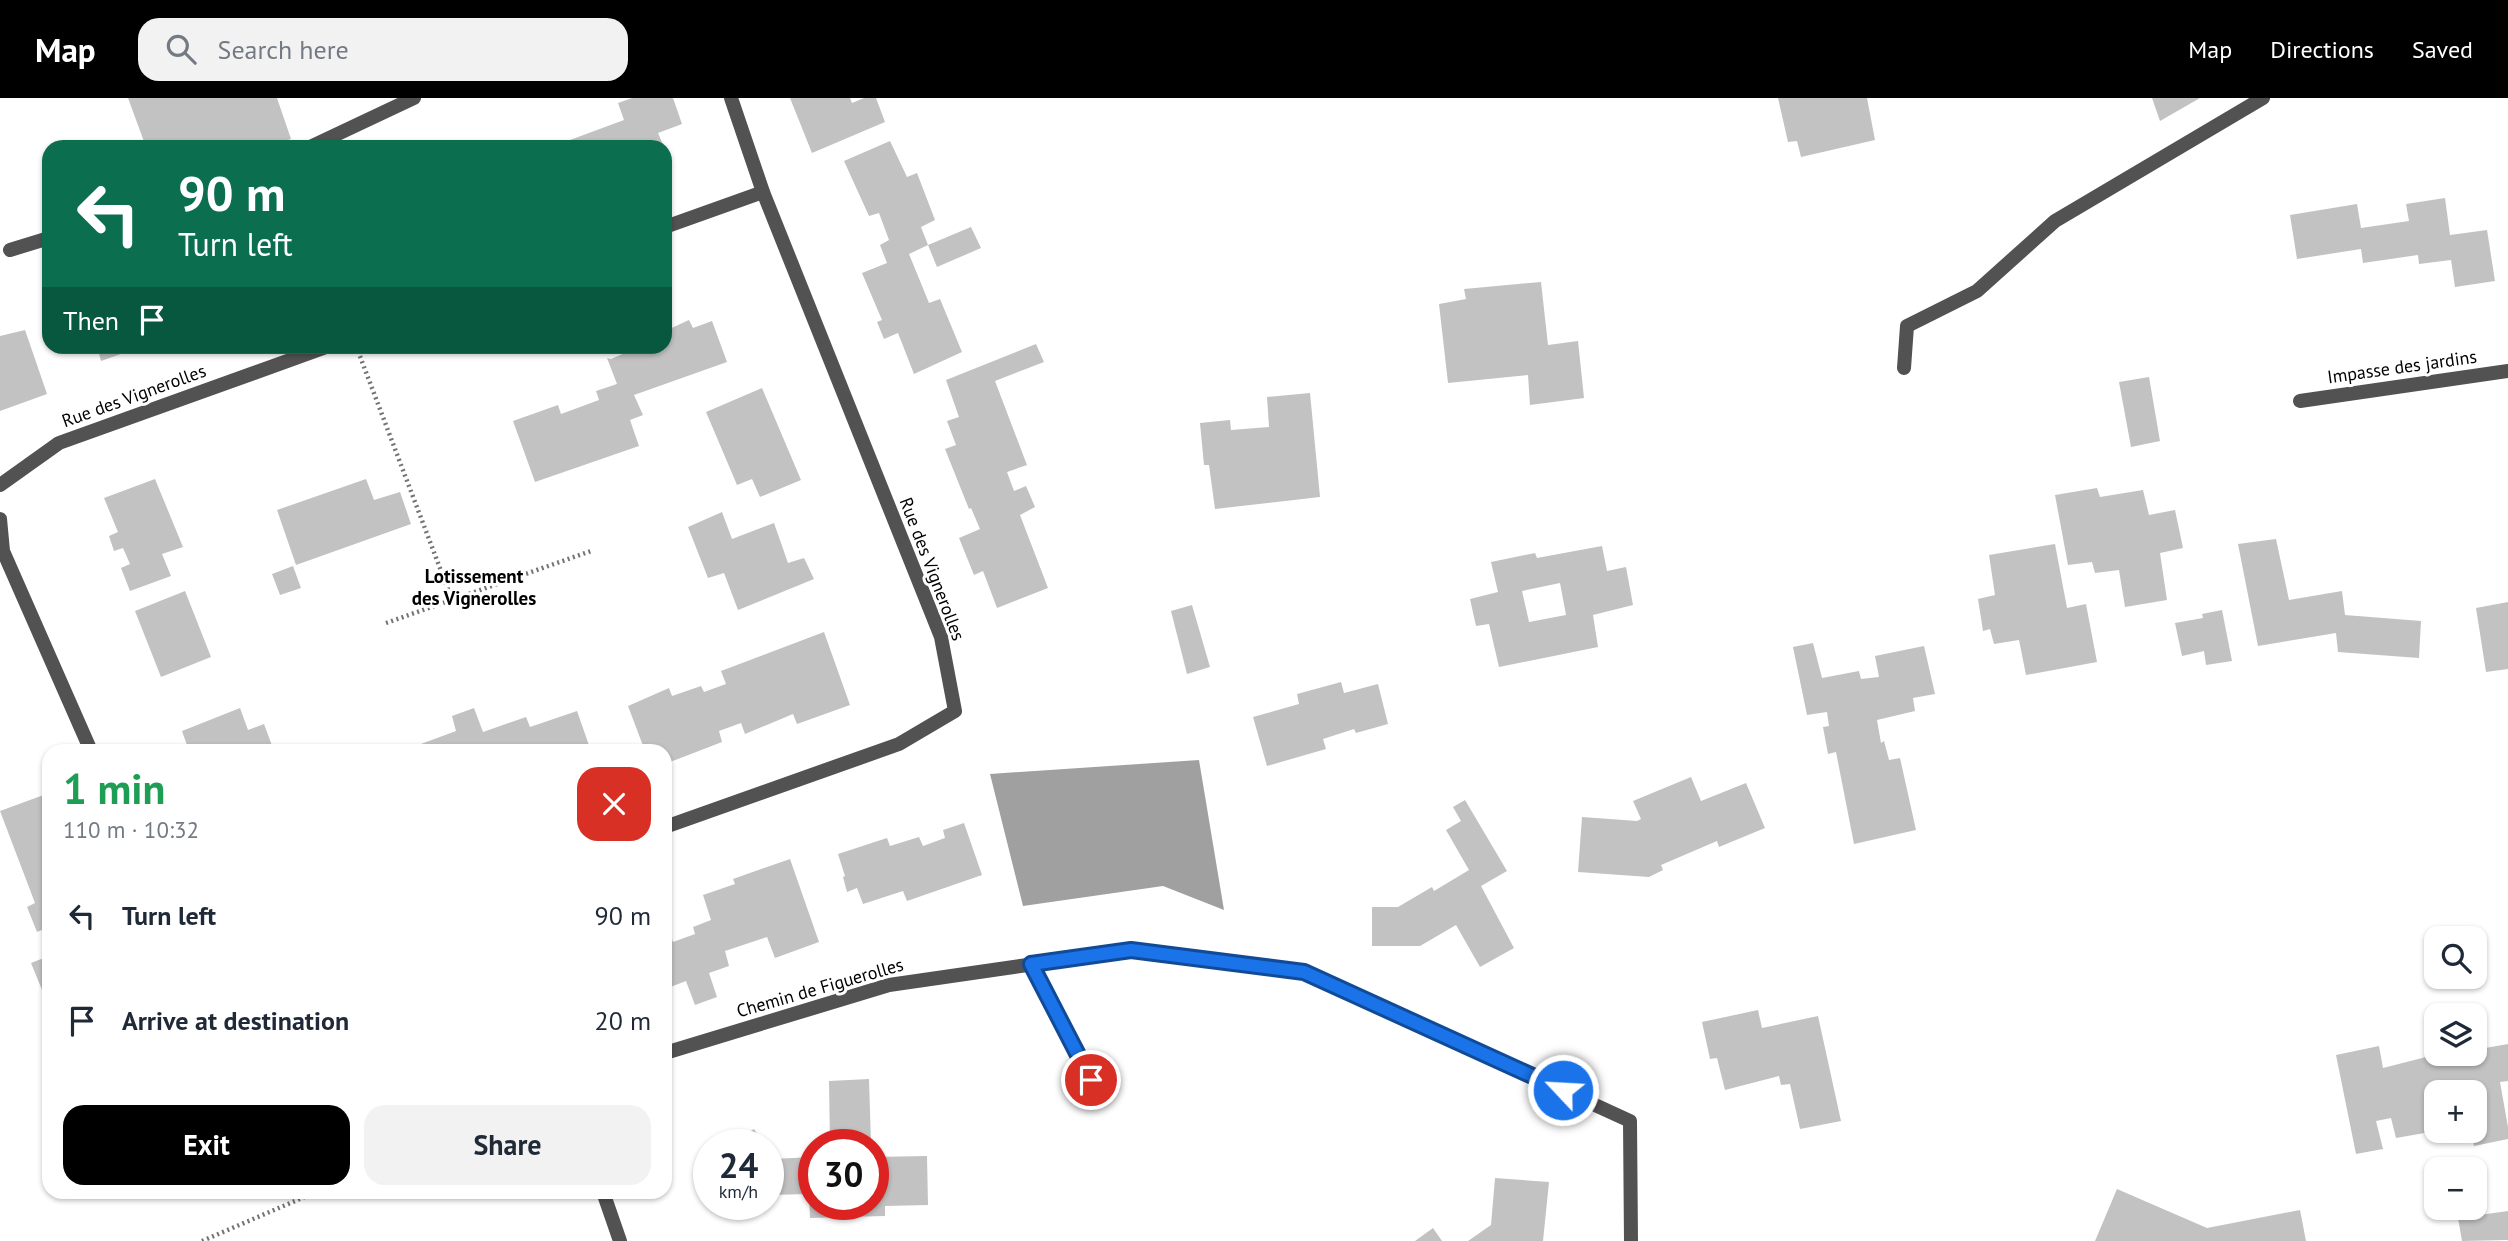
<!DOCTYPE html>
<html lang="en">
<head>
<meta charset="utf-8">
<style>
  :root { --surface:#fff; --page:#f2f2f3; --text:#1f2937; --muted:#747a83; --accent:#000 }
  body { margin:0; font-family:"PT Sans",sans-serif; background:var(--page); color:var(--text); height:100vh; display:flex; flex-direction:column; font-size:26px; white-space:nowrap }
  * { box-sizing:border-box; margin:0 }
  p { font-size:23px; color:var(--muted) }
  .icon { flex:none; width:38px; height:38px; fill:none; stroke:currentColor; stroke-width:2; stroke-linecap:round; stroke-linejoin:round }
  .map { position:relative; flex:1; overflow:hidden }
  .side { position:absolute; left:42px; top:646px; width:630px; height:455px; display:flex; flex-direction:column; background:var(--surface); border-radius:21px; box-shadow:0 2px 5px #0004 }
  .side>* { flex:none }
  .top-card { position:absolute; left:42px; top:42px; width:630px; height:214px; border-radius:21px; box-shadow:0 2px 5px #0004; background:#0b6e4f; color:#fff; overflow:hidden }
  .controls { position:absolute; left:2424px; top:828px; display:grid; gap:14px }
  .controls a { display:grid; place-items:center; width:63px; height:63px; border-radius:14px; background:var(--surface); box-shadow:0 2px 5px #0004; font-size:35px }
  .speed { position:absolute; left:693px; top:1031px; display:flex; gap:14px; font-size:35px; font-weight:700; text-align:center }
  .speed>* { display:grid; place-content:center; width:91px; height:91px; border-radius:50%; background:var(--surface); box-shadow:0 2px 5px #0004; line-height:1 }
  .speed small { font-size:18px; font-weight:400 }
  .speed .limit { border:10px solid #d22; background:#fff; color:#111 }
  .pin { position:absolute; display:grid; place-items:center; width:60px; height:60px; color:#fff; margin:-30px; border:4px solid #fff; border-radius:50%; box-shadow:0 2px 7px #0007 }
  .me { position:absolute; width:77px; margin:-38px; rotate:295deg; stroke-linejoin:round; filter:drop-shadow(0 0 5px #0008) }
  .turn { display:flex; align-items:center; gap:24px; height:147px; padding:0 21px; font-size:32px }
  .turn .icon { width:91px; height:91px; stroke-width:2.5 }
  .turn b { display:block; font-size:49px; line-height:60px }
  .then { display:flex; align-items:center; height:66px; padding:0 21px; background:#0003; gap:14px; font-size:26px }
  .round { display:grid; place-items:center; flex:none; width:74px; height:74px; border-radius:21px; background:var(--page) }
  .summary { display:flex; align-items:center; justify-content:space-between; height:119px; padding:0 21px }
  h1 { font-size:42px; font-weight:700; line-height:52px; color:#1e9e55 }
  .primary-button { display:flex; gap:14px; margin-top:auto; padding:14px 21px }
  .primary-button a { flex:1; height:80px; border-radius:21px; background:var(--accent); color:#fff; font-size:28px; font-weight:700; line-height:80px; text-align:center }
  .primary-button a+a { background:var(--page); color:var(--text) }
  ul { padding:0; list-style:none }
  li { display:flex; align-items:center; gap:21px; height:105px; padding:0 21px }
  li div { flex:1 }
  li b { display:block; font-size:26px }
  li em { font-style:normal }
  header { display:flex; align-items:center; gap:42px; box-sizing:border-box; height:98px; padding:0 35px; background:var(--accent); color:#fff }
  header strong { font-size:33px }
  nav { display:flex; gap:38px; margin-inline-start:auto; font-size:24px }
  .search { width:490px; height:63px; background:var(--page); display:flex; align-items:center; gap:18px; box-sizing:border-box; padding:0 24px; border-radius:21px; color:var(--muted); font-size:26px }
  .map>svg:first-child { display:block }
</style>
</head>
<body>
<header>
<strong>Map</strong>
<div class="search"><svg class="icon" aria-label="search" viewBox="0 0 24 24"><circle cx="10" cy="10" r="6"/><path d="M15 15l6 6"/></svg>Search here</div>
<nav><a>Map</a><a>Directions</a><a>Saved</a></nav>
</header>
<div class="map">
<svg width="2508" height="1143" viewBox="0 0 2508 1143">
  <rect width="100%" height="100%" fill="#fff"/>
  <path fill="#a0a0a0" d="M1199 662 1224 812 1163 788 1023 808 990 676Z"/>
  <g fill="#c2c2c2" fill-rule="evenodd">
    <path d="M128 0H277L291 41 267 49H146Z"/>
    <path d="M632 0H673L682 26 658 35 664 49H551L624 22 618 5Z"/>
    <path d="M790 0H850L852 5 864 0H876L885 24 812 55Z"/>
    <path d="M1778 0H1867L1875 42 1801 59 1797 43 1788 44Z"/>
    <path d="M2152 0H2200L2160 23Z"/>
    <path d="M890 43 907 79 917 75 935 122 921 129 928 147 909 156 929 205 940 201 962 254 914 276 898 235 884 241 877 224 882 222 862 175 887 165 880 147 889 142 879 115 869 118 844 63Z"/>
    <path d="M2445 100 2450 137 2487 132 2495 183 2455 189 2451 162 2419 166 2418 157 2363 165 2361 151 2297 161 2290 117 2357 106 2361 130 2409 123 2406 106Z"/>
    <path d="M971 129 981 150 937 169 928 147Z"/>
    <path d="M1541 184 1548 247 1578 243 1584 300 1530 307 1528 277 1448 285 1439 206 1466 201 1464 191Z"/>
    <path d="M689 222 693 230 712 223 727 264 634 297 643 317 630 322 639 348 535 384 513 323 558 307 561 316 599 302 596 293 617 286 607 260 611 261 625 255 623 251 629 248H665V233Z"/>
    <path d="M25 232 47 296 0 313V238Z"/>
    <path d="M1036 246 1044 264 995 283 1027 367 1007 374 1014 393 1026 388 1035 409 1020 417 1048 490 997 510 983 473 974 477 959 440 980 431 971 410 969 411 945 351 956 347 947 323 959 319 946 282Z"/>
    <path d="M97 248H141V249L101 263Z"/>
    <path d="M2149 279 2160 343 2131 349 2119 284Z"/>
    <path d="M762 290 801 382 760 399 752 381 737 387 706 314Z"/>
    <path d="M1310 295 1320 399 1215 411 1209 367H1204L1200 325 1230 322 1231 332 1269 329 1267 299Z"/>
    <path d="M155 381 183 449 162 456 171 478 130 493 121 470 130 466 123 450 114 453 109 438 118 434 104 400Z"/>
    <path d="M366 381 374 402 400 394 411 426 296 467 277 412Z"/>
    <path d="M2097 390 2100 399 2143 392 2149 417 2175 412 2183 450 2160 455 2167 502 2125 509 2119 472 2095 475 2092 464 2068 467 2055 397Z"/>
    <path d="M722 414 732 441 774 425 788 465 804 460 814 481 738 512 724 475 708 480 688 429Z"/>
    <path d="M2276 441 2289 502 2342 493 2345 517 2421 523 2419 560 2338 554 2336 535 2258 548 2238 446Z"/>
    <path d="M2055 446 2067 510 2086 506 2097 564 2026 577 2019 542 1994 546 1990 531 1983 533 1978 501 1995 497 1989 457Z"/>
    <path d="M1602 448 1607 473 1626 469 1633 507 1593 517 1598 549 1499 569 1489 526 1476 528 1470 501 1498 494 1491 464 1535 455 1537 460ZM1560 485 1566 517 1529 524 1522 493Z"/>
    <path d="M293 468 301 490 280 497 272 476Z"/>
    <path d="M185 493 211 559 161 579 135 513Z"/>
    <path d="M2508 504V571L2486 574 2476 510Z"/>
    <path d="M1192 507 1210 569 1187 576 1171 513Z"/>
    <path d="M2222 512 2232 563 2206 567 2204 553 2182 558 2175 525 2203 520 2202 516Z"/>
    <path d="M824 534 850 607 797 626 793 616 745 636 741 625 719 633 722 644 665 666V653H645L628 608 669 590 672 598 701 588 704 594 726 586 721 573Z"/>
    <path d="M1813 545 1822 580 1859 573 1861 581 1879 579 1875 558 1924 548 1935 596 1913 600 1915 613 1877 622 1881 645 1884 643 1889 662 1900 660 1916 732 1854 746 1836 654 1828 656 1823 629 1829 628 1827 614 1807 617 1793 549Z"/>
    <path d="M1341 584 1344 595 1378 586 1388 626 1356 635 1354 631 1323 641 1326 651 1267 668 1253 619 1299 606 1297 596Z"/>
    <path d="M240 610 248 632 264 626 274 653H189L182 633Z"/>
    <path d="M474 610 483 634 526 619 530 629 577 613 591 653H402L456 633 452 618Z"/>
    <path d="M1691 679 1701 703 1746 685 1765 730 1719 749 1717 743 1661 767 1663 772 1649 779 1578 774 1582 719 1637 723 1641 721 1633 703Z"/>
    <path d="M49 695V829L37 834 27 809 35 805 0 713Z"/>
    <path d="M1465 702 1507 773 1481 788 1514 850 1480 869 1456 827 1420 848H1372V809H1398L1432 789 1434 793 1469 772 1446 732 1461 723 1453 709Z"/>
    <path d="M964 725 982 777 907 803 903 793 863 806 857 790 847 794 843 779 845 778 838 756 887 740 890 748 919 739 923 748 945 740 943 732Z"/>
    <path d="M790 761 819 844 775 860 767 839 725 853 729 868 709 875 717 899 695 907 686 883 665 891V822L673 844 695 836 693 829 711 822 703 797 735 786 733 781Z"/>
    <path d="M49 858V909L31 865Z"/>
    <path d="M1758 912 1762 930 1818 918 1841 1023 1800 1031 1790 986 1781 987 1779 978 1725 992 1717 960 1710 961 1702 924Z"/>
    <path d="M2508 946V983L2500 984 2508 1029V1041L2474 1048 2471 1032H2474V994H2436V1033L2396 1040 2391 1020 2376 1023 2383 1051 2356 1056 2336 957 2379 948 2383 970 2426 959 2425 952 2436 950V956H2474V952Z"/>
    <path d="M869 981 871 1046H830L829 983Z"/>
    <path d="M754 1031 764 1046H734L732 1044Z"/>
    <path d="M768 1054 773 1061 812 1059 814 1106H873V1059L927 1058 928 1107 885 1108V1118L810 1120 809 1096 769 1097Z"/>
    <path d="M1495 1080 1549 1084 1543 1143H1468L1491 1127Z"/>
    <path d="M2117 1091 2207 1130 2300 1112 2306 1143H2095Z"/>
    <path d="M2508 1113V1142L2462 1143 2458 1120Z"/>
    <path d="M1433 1130 1442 1143H1415Z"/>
  </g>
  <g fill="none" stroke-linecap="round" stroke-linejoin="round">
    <g stroke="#747474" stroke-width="4.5" stroke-dasharray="2 3.5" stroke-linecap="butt">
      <path d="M358 253 452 502"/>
      <path d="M386 525 591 453"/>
      <path d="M202 1143 316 1094"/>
    </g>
    <g stroke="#525252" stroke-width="14">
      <path d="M665 129 763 94"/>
      <path d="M0 387 59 345 329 248"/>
      <path d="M0 421 3 453 91 653"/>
      <path d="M665 729 899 646 955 613 941 539 763 94 731 0"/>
    </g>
    <g stroke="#525252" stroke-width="14">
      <path d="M310 49 414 0"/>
      <path d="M10 152 49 140"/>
      <path d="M1904 270 1907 228 1977 193 2055 123 2263 0"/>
      <path d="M2300 303 2508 273"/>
      <path d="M1030 866 1091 982"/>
      <path d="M665 955 889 887 1131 852 1304 874 1630 1023 1631 1143"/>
      <path d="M603 1094 620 1143"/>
    </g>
  </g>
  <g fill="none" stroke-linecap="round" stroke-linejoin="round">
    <defs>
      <path id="route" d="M1091 982 1031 866 1131 852 1304 874 1563 992"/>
    </defs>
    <use href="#route" stroke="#114b97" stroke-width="18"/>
    <use href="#route" stroke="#1a73e8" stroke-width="12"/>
  </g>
  <g text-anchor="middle" stroke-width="6" stroke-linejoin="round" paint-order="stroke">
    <g font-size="18" fill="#000" stroke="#fff">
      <text transform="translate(2402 269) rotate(-8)" y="6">Impasse des jardins</text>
      <text transform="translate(134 298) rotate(-20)" y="6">Rue des Vignerolles</text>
      <text transform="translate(932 471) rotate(69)" y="6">Rue des Vignerolles</text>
      <text transform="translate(820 890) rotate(-16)" y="6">Chemin de Figuerolles</text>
    </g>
    <g font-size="19" font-weight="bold" fill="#000" stroke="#fff">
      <text x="474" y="485">Lotissement<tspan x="474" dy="22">des Vignerolles</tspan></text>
    </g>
  </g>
</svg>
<div class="controls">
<a><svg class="icon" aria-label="search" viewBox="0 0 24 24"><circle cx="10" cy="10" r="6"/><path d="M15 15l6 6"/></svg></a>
<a><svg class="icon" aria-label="layers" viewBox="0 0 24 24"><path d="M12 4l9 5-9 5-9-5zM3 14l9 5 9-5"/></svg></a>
<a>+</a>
<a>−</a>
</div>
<div class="speed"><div>24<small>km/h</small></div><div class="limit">30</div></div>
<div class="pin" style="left:1091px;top:982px;background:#d93025"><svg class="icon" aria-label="arrive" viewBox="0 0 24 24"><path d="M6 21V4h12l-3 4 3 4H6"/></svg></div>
<svg class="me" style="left:1563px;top:992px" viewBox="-20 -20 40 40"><circle r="17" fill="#1a73e8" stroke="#fff" stroke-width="3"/><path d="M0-11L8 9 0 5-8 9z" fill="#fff"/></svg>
<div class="top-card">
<div class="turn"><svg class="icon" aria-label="left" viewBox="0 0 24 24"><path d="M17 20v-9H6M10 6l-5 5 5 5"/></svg><div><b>90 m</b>Turn left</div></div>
<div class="then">Then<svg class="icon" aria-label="arrive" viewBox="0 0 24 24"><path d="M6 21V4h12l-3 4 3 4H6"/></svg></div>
</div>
<section class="side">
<div class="summary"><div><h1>1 min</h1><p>110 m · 10:32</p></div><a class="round" style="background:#d93025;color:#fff"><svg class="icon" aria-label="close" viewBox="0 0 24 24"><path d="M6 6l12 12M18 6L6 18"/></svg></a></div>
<ul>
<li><svg class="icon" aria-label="left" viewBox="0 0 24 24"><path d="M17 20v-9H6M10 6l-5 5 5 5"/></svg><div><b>Turn left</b></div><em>90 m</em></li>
<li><svg class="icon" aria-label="arrive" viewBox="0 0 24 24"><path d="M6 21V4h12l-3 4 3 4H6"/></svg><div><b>Arrive at destination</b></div><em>20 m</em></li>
</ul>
<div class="primary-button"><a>Exit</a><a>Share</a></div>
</section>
</div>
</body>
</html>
